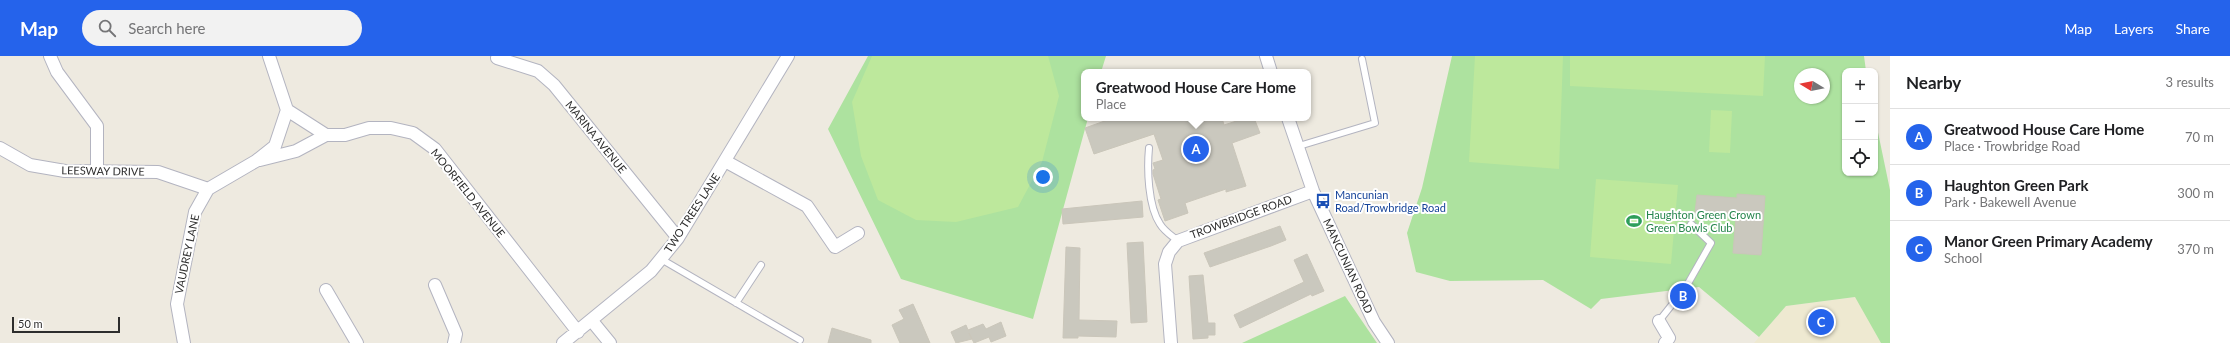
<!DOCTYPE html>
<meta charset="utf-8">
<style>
body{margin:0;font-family:Lato,sans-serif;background:#f2f2f2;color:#202124}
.controls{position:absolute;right:12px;top:12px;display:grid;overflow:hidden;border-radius:8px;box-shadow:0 1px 3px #0004}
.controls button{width:36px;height:36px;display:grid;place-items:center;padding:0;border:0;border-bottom:1px solid #e0e0e0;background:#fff;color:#202124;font:20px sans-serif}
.compass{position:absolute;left:1794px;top:12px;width:36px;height:36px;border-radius:50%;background:#fff;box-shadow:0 1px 3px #0004;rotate:280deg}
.scale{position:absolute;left:12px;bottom:10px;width:108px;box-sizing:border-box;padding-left:4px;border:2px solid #2d2d2d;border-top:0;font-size:11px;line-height:14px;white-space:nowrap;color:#2d2d2d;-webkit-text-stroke:3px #fff;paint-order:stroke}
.you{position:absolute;left:1043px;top:121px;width:14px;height:14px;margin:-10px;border:3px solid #fff;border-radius:50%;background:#1a73e8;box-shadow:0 0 0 6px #1a73e833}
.badge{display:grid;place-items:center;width:26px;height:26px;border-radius:50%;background:#2563eb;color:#fff;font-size:13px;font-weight:700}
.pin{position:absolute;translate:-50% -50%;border:2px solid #fff;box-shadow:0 1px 4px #0006}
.popup{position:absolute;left:1081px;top:13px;width:230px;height:52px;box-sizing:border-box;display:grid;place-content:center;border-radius:8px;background:#fff;filter:drop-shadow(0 1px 3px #0005);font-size:13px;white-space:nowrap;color:#757577}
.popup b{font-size:15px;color:#202124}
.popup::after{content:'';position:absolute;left:50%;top:100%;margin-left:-8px;border:8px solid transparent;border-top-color:#fff}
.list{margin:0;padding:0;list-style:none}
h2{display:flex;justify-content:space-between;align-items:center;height:52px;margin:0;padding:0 16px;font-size:17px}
h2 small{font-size:13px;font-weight:400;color:#757577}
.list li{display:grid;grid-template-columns:26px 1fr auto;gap:12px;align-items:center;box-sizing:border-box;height:56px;padding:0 16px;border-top:1px solid #e0e0e0}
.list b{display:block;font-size:15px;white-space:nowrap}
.list p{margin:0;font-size:13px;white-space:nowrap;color:#757577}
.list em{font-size:13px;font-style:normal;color:#757577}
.icon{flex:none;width:22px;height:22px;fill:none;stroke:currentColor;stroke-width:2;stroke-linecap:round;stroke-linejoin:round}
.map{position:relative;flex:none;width:1890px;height:287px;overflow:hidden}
header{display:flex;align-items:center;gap:24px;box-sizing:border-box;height:56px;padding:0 20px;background:#2563eb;color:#fff}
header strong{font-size:19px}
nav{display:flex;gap:22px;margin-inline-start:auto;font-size:14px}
.search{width:280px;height:36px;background:#f2f2f2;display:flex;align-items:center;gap:10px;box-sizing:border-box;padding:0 14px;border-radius:22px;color:#757577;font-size:15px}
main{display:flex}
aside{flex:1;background:#fff}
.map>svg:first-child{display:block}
.education{fill:#eee9d1}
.green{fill:#ade29f;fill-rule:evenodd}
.pitch{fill:#bde89c}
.building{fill:#cac8be;stroke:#cac6ba}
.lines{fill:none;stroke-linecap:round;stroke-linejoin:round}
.service-casing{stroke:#b3b4c0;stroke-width:8}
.minor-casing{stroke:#b3b4c0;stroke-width:14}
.service{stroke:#fff;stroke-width:6}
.minor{stroke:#fff;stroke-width:12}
.labels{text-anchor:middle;stroke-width:4;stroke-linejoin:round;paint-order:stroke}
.street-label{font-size:11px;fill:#2d2d2d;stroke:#fff}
.transit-label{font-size:11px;fill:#164399;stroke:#fff;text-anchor:start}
.leisure-label{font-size:11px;fill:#27864d;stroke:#fff;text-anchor:start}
</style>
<header>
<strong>Map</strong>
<div class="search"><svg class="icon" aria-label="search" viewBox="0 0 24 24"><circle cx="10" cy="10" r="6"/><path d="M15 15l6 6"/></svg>Search here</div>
<nav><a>Map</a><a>Layers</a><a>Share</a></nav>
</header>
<main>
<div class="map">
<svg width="1890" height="287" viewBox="0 0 1890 287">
<rect width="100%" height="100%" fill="#eeeae0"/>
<path class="education" d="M1856 241 1881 287H1754L1786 250Z"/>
<path class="green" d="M868 0H1106L1101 16H1084V62H1088L1033 263 901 223 828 73Z
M1452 0H1864L1866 15H1845V117H1875V62L1890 134V287H1881L1855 241 1786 250 1759 281 1699 231 1601 243 1591 253 1543 224 1450 225 1416 216 1407 177 1422 132ZM1800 18H1824V42H1800Z
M1345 240 1377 287H1242Z"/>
<path class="pitch" d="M872 0H1048L1059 40 1042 106 1018 151 956 166 916 164 878 144 861 100 852 46Z
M1475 0H1563L1559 113 1469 106Z
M1570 0H1765L1763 40 1570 30Z
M1711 54 1732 55 1730 97 1709 96Z
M1596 123 1678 129 1671 208 1590 201Z"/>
<path class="building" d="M1113 62H1222L1224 69 1246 62H1254L1260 77 1232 87 1246 130 1226 136V133L1185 147 1188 157 1165 165 1158 144 1161 143 1153 118V114L1155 113 1153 107 1163 104 1154 78 1094 98 1085 72Z
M1737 138 1765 140 1761 199 1733 197 1736 160 1695 157 1697 139 1737 142Z
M1142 145 1143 161 1063 168 1062 153Z
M1280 170 1286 184 1271 190 1210 211 1204 197Z
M1143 186 1147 266 1131 267 1127 187Z
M1066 191 1080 192 1079 264 1117 265 1116 281 1078 280V282H1063Z
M1307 198 1324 235 1312 240 1311 238 1240 272 1234 259 1304 226 1294 204Z
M1203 219 1208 267H1215V279H1208V282L1193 283 1189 220Z
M913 248 921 266 930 287H900L892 269 904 263 899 254Z
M1001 266 1006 280 991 286 989 281 974 287 969 277 972 283 956 287 951 276 966 269 968 274 983 268 986 273Z
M832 272 871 284V287H828Z"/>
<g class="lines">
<defs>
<path id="service" d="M1299 90 1375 67 1362 3
M1149 92C1147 113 1148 150 1160 168 1164 175 1172 180 1178 185
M661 203 800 284
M736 247 761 209
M1659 265 1686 231 1711 187 1691 168"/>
<path id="minor" d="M50 0 57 16 97 70V116
M269 0 287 54 326 79H345L369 72H391L413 77 435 93 578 276
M1266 0 1271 16
M497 2 538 15 554 29 678 182
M1288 62 1313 135 1374 266 1388 287
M0 92 30 109 65 115 158 116 208 133
M260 104 296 95 326 79
M725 105 807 150 835 191 858 177
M435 229 456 278 454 287
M326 234 357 287
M592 265 610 287
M1659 265 1669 282 1665 287
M184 287 177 248 195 156 208 133 256 105 275 90 287 54
M563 287 651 215 678 182 788 0
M1171 287 1165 208 1169 196 1178 185 1313 135"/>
</defs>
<use href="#service" class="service-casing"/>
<use href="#minor" class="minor-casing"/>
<use href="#service" class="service"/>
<use href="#minor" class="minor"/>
</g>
<defs>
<symbol id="bus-bare" viewBox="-9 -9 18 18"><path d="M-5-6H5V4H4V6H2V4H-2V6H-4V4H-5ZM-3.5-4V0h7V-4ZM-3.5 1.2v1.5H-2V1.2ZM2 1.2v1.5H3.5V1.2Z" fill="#1a4fb4" stroke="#fff" stroke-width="2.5" paint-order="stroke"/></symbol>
<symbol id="stadium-bare" viewBox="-9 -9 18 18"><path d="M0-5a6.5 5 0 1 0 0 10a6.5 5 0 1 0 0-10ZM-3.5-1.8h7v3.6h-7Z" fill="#2e9e5b" stroke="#fff" stroke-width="2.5" paint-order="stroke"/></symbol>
</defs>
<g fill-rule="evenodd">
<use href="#bus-bare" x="1312" y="134" width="22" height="22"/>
<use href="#stadium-bare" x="1623" y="154" width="22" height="22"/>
</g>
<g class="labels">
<g class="street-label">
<text transform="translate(596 81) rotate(51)" y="4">MARINA AVENUE</text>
<text transform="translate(103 115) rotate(1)" y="4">LEESWAY DRIVE</text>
<text transform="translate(468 137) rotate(51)" y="4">MOORFIELD AVENUE</text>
<text transform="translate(692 157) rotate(-57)" y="4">TWO TREES LANE</text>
<text transform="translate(1241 161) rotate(-20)" y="4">TROWBRIDGE ROAD</text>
<text transform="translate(187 198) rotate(-78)" y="4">VAUDREY LANE</text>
<text transform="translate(1348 210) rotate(65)" y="4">MANCUNIAN ROAD</text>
</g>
<g class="transit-label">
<text x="1335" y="143">Mancunian<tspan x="1335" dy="13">Road/Trowbridge Road</tspan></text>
</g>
<g class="leisure-label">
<text x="1646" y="163">Haughton Green Crown<tspan x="1646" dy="13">Green Bowls Club</tspan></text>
</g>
</g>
</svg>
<div class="controls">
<button>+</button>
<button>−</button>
<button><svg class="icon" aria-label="locate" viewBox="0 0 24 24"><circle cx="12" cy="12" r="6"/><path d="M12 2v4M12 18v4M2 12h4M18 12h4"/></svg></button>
</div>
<svg class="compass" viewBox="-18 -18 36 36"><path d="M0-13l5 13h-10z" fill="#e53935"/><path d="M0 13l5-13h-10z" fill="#757577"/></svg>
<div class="scale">50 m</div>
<div class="you"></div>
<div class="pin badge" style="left:1196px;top:93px">A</div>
<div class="popup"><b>Greatwood House Care Home</b>Place</div>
<div class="pin badge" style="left:1683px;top:240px">B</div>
<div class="pin badge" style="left:1821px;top:266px">C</div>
</div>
<aside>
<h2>Nearby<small>3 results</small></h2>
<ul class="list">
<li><span class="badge">A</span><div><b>Greatwood House Care Home</b><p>Place · Trowbridge Road</p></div><em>70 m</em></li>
<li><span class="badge">B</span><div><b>Haughton Green Park</b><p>Park · Bakewell Avenue</p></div><em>300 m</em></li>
<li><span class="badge">C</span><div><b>Manor Green Primary Academy</b><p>School</p></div><em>370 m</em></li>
</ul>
</aside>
</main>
